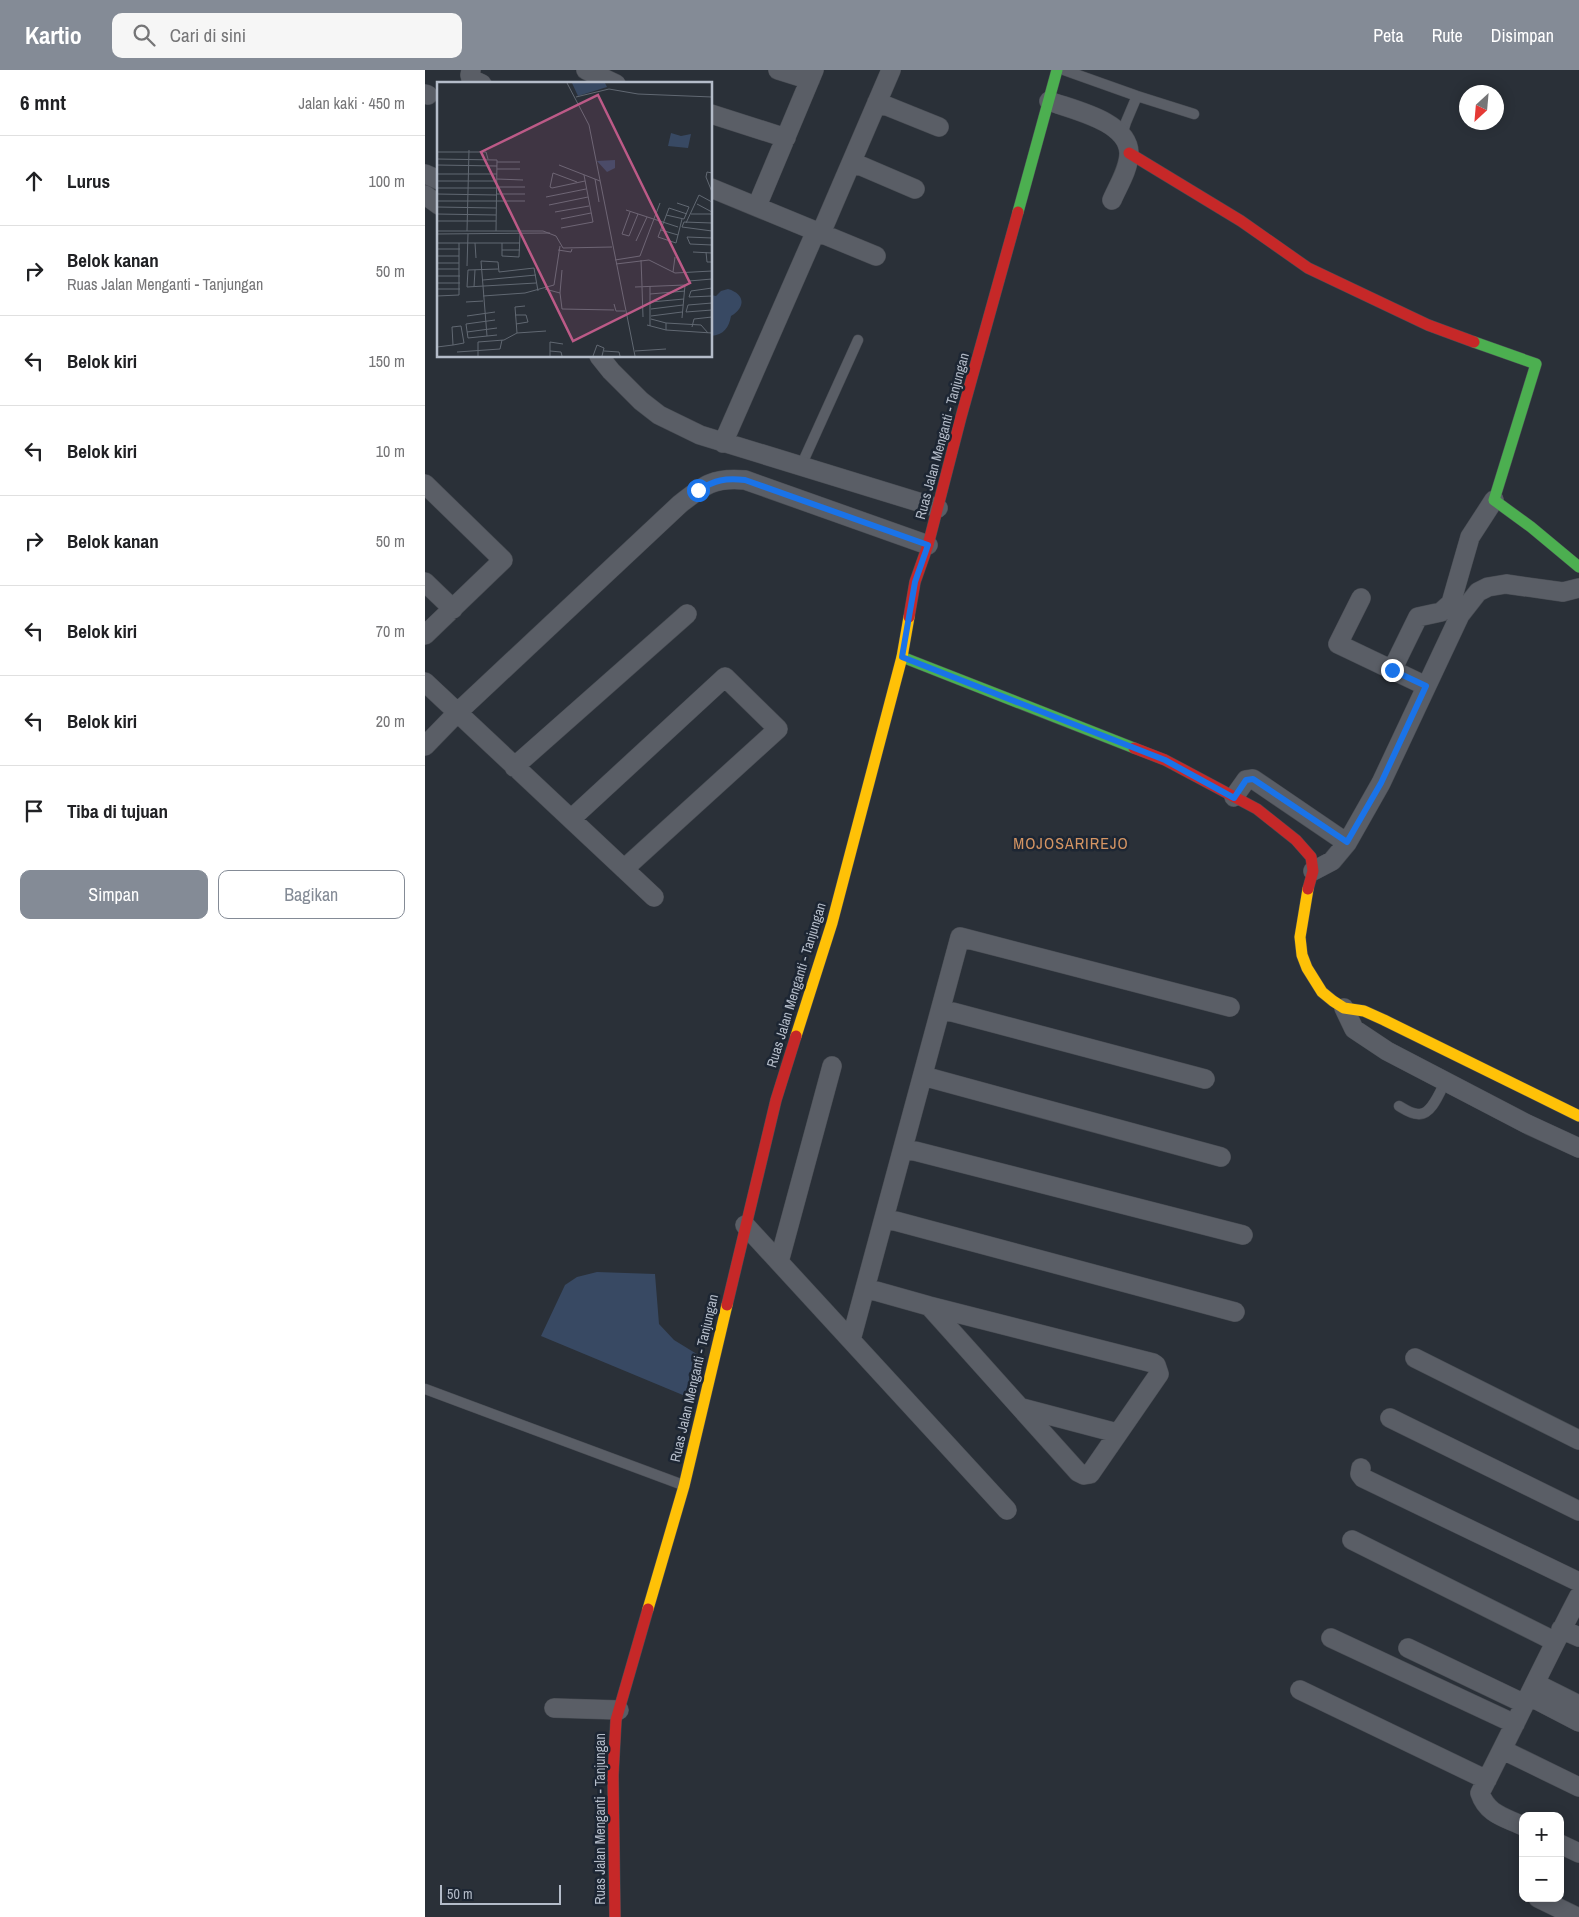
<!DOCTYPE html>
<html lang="id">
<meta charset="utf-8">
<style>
body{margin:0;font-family:"Archivo Narrow",sans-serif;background:#f6f6f6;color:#202124}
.controls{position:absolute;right:15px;bottom:15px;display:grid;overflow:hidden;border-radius:10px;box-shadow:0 2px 12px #0003}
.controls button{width:45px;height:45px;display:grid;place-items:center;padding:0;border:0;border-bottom:1px solid #e0e0e0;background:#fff;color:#202124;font:25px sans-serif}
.compass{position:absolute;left:1034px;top:15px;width:45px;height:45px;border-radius:50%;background:#fff;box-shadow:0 2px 12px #0003;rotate:206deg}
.scale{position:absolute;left:15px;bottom:12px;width:121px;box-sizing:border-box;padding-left:5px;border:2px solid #b4bcc9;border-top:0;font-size:14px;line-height:18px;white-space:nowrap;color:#b4bcc9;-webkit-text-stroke:4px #1d2633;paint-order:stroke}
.stop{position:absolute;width:15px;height:15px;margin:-11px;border:4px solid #1a73e8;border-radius:50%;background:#fff}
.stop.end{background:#1a73e8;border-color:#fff;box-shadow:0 1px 5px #0008}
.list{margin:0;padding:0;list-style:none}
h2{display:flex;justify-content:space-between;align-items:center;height:65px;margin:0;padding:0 20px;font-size:21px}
h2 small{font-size:16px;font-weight:400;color:#757577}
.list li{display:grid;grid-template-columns:32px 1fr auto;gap:15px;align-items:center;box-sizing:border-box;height:90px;padding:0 20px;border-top:1px solid #e0e0e0}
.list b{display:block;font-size:19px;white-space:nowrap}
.list p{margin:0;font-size:16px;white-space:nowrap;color:#757577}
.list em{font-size:16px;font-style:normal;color:#757577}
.actions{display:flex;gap:10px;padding:15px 20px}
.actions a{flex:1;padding:11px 0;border:1px solid #848b96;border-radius:10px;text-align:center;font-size:18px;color:#848b96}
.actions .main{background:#848b96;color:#fff}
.icon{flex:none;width:28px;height:28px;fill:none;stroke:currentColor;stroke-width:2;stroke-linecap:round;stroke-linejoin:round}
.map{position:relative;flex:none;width:1154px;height:1847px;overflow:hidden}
header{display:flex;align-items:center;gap:30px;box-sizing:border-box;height:70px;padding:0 25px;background:#848b96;color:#fff}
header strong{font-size:24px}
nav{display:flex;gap:28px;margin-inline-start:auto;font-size:18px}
.search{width:350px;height:45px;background:#f6f6f6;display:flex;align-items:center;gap:12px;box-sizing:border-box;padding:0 18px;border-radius:10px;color:#757577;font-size:19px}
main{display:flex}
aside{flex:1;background:#fff}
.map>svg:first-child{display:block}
.water{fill:#384963}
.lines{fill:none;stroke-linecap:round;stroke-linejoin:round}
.lane-casing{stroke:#484c53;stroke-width:11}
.street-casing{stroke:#484c53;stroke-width:20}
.fast-casing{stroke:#484c53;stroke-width:12}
.slow-casing{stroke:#484c53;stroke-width:12}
.jam-casing{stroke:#484c53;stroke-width:12}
.lane{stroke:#5a5e66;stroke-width:10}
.street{stroke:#5a5e66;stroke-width:19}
.fast{stroke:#4caf50;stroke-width:11}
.slow{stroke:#ffc107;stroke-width:11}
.jam{stroke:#c62828;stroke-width:11}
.route{stroke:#1a73e8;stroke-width:6}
.labels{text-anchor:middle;stroke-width:5;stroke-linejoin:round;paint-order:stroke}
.street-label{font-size:14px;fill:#b4bcc9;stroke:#1d2633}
.quarter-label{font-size:16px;letter-spacing:1px;fill:#d59563;stroke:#1d2633}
.inset-road{fill:none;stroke:#616872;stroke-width:1}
.view{fill:#bc5a87;fill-opacity:0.15;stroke:#bc5a87;stroke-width:2.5}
.inset-edge{fill:none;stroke:#b4bcc9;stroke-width:2.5}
</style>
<header>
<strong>Kartio</strong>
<div class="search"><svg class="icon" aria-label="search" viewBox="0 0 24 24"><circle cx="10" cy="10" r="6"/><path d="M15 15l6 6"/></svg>Cari di sini</div>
<nav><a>Peta</a><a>Rute</a><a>Disimpan</a></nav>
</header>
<main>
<aside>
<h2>6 mnt<small>Jalan kaki · 450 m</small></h2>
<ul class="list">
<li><svg class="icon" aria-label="ahead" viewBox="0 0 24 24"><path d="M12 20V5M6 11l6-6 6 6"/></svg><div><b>Lurus</b></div><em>100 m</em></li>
<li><svg class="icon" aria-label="right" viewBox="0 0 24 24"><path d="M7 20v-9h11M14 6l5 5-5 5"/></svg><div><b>Belok kanan</b><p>Ruas Jalan Menganti - Tanjungan</p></div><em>50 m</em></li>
<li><svg class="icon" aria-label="left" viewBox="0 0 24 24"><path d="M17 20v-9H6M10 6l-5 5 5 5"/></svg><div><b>Belok kiri</b></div><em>150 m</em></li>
<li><svg class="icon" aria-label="left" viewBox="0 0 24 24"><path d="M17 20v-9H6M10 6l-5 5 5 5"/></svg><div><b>Belok kiri</b></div><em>10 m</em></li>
<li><svg class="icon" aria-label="right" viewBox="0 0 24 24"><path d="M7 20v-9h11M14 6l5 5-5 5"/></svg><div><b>Belok kanan</b></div><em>50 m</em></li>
<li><svg class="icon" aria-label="left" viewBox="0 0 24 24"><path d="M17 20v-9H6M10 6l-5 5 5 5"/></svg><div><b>Belok kiri</b></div><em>70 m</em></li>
<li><svg class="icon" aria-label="left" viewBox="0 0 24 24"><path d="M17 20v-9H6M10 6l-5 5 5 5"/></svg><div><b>Belok kiri</b></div><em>20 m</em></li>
<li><svg class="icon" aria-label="arrive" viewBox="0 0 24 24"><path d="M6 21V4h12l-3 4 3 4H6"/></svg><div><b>Tiba di tujuan</b></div></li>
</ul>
<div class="actions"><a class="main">Simpan</a><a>Bagikan</a></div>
</aside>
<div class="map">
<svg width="1154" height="1847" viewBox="0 0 1154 1847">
<rect width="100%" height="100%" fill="#2a3038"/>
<path class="water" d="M303 219C320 224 321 237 306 246 304 257 299 265 286 266V225L291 226 296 221Z
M172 1202 230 1204 234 1254 249 1270 275 1286 265 1328 116 1266 140 1215 152 1207Z"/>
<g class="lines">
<defs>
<path id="lane" d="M639 0 712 26 769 44
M697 65 701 52 712 26
M376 396 433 270
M974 1036C979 1039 986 1044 993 1044 1006 1046 1015 1022 1020 1012
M0 1319 258 1415"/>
<path id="street" d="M46 0 45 5 46 9 57 14
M161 0 191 14
M353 0 385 10
M0 24 3 25
M624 31C648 40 703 51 704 83 704 99 693 116 687 130
M452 32 514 57
M286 44 361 68
M427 92 490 119
M0 104 14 110
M286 118 451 186
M0 125 14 135
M332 136 389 0
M396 163 466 0
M174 286 186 301 216 331 234 345 275 365 513 438
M298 373 391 161
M0 414 78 490 0 565
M0 512 28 539
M936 528 913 574 1001 616
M967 600 993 547 1016 542 1026 533 1045 467 1069 430
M0 612 229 827
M0 676 32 643 255 434C279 415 289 407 320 410L503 475
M89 697 262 544
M809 727 821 710 828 709 922 773
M146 749 300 607 353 659 199 799
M888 801 907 791 922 773 956 713 1035 545 1053 522 1063 517 1081 514 1138 522 1154 518
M919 938 929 959 962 981 1102 1054 1154 1078
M516 939 780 1009
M498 1006 796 1087
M478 1078 818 1165
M459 1148 810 1242
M320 1155 582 1440
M354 1192 407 996
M440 1218 504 1236 728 1293 731 1295 734 1304 665 1404 659 1405 653 1402 504 1236
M426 1270 535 867 805 937
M990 1288 1154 1370
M597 1338 692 1363
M965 1348 1154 1441
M936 1398 935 1404 938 1408 1154 1512
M927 1470 1129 1571
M1136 1559 1154 1567
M906 1568 1090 1654
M983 1578 1100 1634
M1110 1613 1154 1635
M875 1620 1062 1710
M1104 1626 1154 1652
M129 1638 194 1640
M1078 1680 1154 1717
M1098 1756C1079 1747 1062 1744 1055 1723 1089 1657 1120 1591 1154 1526
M1135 1774 1154 1783
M1113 1828 1152 1847"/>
<path id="fast" d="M593 142 632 0
M1049 272 1111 294 1069 430 1106 457 1154 497
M477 587 709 678"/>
<path id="slow" d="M883 819 875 867 877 885 882 898 897 922 908 931 919 938 939 941 959 950 1154 1046
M371 966 407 853 477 587 484 547
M223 1539 259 1416 302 1235"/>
<path id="jam" d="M704 83 816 151 883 198 1003 255 1049 272
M484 547 490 512 503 475 536 347 593 142
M709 678 740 690 832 739 871 770 886 787 888 801 883 819
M302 1235 351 1030 371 966
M190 1847 188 1705 191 1650 223 1539"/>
</defs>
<use href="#lane" class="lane-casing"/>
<use href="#street" class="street-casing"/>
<use href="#fast" class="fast-casing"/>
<use href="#slow" class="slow-casing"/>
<use href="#jam" class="jam-casing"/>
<use href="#lane" class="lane"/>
<use href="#street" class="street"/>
<use href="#fast" class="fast"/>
<use href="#slow" class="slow"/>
<use href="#jam" class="jam"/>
</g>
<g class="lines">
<path class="route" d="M273 420C291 410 299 408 320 410L503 475 490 512 477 587 740 690 809 728 821 710 828 709 922 772 956 713 1001 616 967 600"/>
</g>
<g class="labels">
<g class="street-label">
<text transform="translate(517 366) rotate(-75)" y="5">Ruas Jalan Menganti - Tanjungan</text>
<text transform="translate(371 915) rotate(-73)" y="5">Ruas Jalan Menganti - Tanjungan</text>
<text transform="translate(269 1308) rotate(-77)" y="5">Ruas Jalan Menganti - Tanjungan</text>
<text transform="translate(175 1749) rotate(-90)" y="5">Ruas Jalan Menganti - Tanjungan</text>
</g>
<g class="quarter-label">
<text x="646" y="779">MOJOSARIREJO</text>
</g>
</g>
<g transform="translate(12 12)">
<rect width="275" height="275" fill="#2a3038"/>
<path d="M135 1H168L170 5 141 14ZM234 51 244 54 254 52 251 66 231 64ZM178 78V86L170 90 160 79Z" fill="#384963"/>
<path class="inset-road" d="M130 1 152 43 198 274M139 15 172 7 201 12 275 15M0 70H49L51 77M0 77 60 78 59 149M60 80H83M0 83 60 84M122 83 163 99M60 87H83M275 91 270 90 269 95 275 110M0 92H60M60 97 86 98M158 97 162 120M0 99H60M140 100 116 91 113 105 115 106 148 99M60 105H88M0 106H59M0 112 59 113M59 112H88M109 115 149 107M0 119H88M260 122 275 130M112 123 151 115M0 125 59 126M189 128 241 145M118 130 152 124M193 130 185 152 192 154 201 132M0 132 59 133M254 132H275M229 133 247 137 252 125 240 121M124 137 154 131M245 137 239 161 221 155 232 126 250 132M0 139H59M249 141 262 113 275 120M275 141 247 140 245 145 275 149M124 146 156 140 147 93M224 148 241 153M0 149H106L119 154 126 166 175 165M30 149 32 68M0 152 113 151M275 156 250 155 253 162 275 163M199 159 210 135M0 161H83M38 161 39 176M65 161V174L82 175 83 152M0 167H23M65 168H83M121 168 134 170 135 167M256 170 275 171M269 170 270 180H275M0 174H22M178 178 203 174 223 121M204 178 205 204M0 181H22M179 182 212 178 238 191 275 189M30 184 31 152M0 187H22M61 187 31 188 30 205 99 201M236 190 238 175M0 194H23M46 198 99 193M252 199 275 197M0 201H23M213 204V244M37 205 38 188M198 205 248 203 245 236M205 205 206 235M275 206 254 209 252 215 275 214M0 207H23M108 207 123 211 125 227 177 228M123 211 125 188M213 212 248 209M0 214 22 213V161M46 214 88 211 117 203 123 164M29 220 46 219M214 220 247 217M275 221 251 223 249 230 275 228M177 222 179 229H188M214 227 246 223M78 233H89L91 240 79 242M30 234 58 230M214 234 245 230M214 237 229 241M58 238 29 242 31 256 60 253M210 243 229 248M255 245 257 237 275 235M30 250 60 246M80 251 78 225 88 224M271 251 264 243 229 241V248L275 251M50 254 44 179 61 180 62 190 97 186 101 209M0 265 16 263 27 261 24 244 15 245 16 263M113 269 124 270 125 274M167 269 182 270 183 274M198 269 229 267M20 270 63 267 65 258M41 274V260L67 258 80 251 109 249M113 274V260L126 262M156 274 160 263 167 266 165 274"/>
<path class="view" d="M161 13 253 201 136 259 44 70Z"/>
<rect width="275" height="275" class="inset-edge"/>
</g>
</svg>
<div class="controls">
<button>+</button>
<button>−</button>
</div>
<svg class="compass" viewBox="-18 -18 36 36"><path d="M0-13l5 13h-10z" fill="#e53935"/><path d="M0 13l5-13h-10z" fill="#757577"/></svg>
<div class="scale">50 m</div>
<div class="stop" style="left:273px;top:420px"></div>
<div class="stop end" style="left:967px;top:600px"></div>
</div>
</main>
